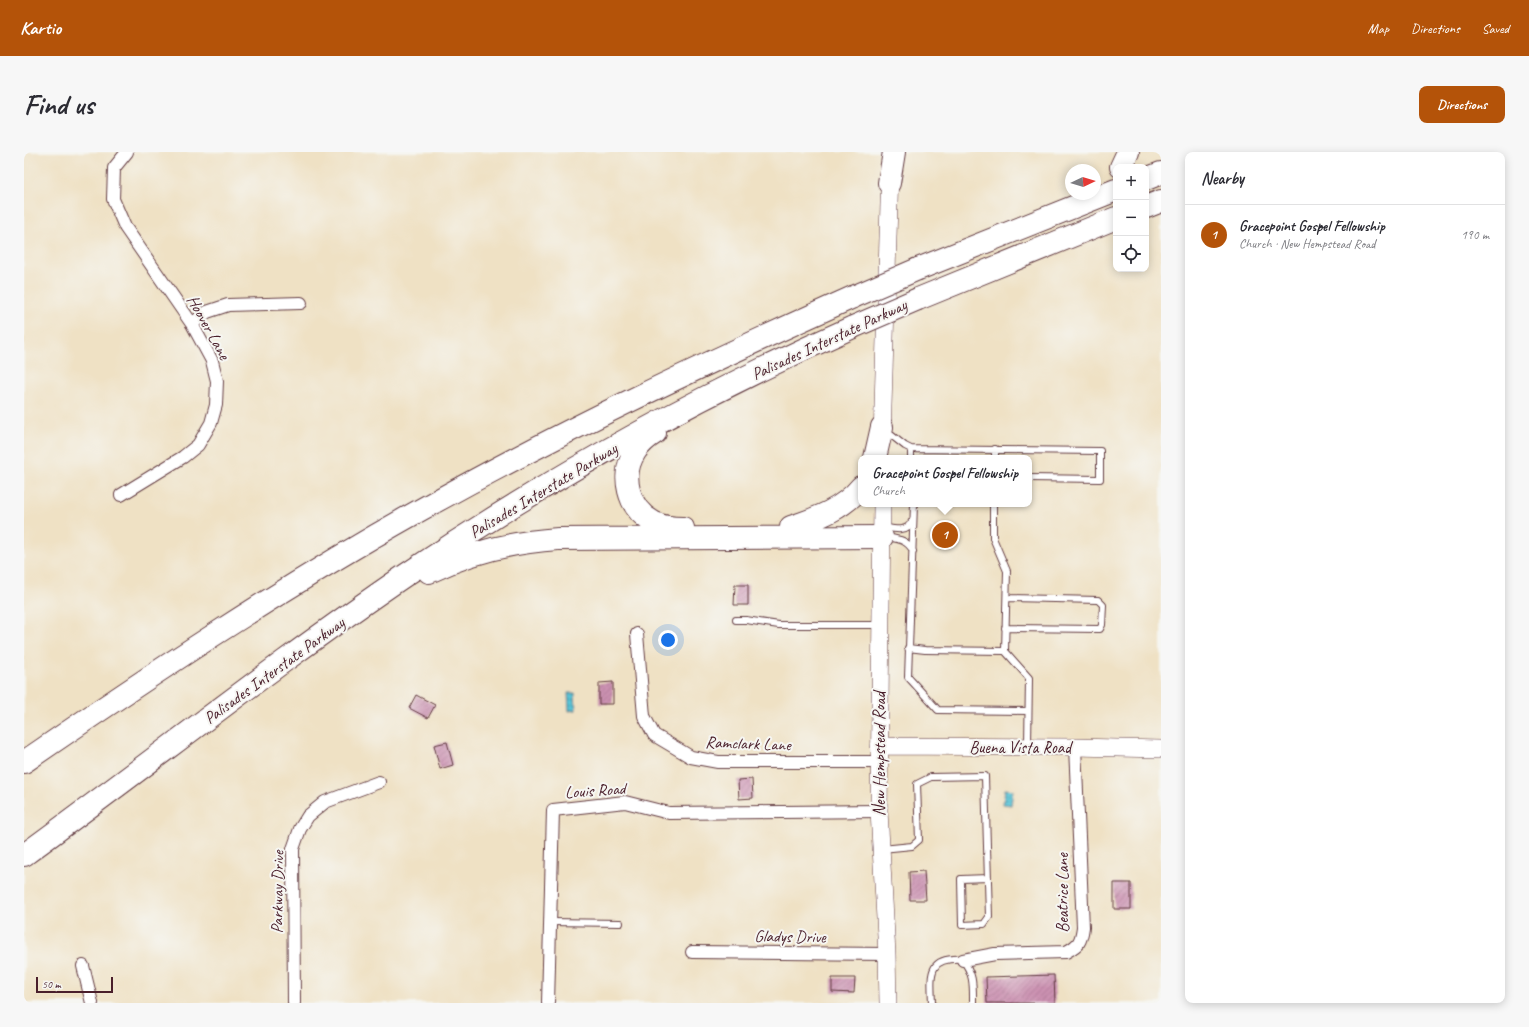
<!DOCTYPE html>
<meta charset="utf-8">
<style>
body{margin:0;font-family:Caveat,sans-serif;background:#f7f7f7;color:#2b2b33}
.controls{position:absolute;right:12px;top:12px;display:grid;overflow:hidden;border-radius:8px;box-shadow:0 2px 10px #0003}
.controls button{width:36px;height:36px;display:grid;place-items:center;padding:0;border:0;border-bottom:1px solid #e1e1e2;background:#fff;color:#2b2b33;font:20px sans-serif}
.compass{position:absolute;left:1041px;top:12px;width:36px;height:36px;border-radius:50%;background:#fff;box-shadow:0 2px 10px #0003;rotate:86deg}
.scale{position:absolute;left:12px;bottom:10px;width:77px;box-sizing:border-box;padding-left:4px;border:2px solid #4a1f2b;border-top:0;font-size:11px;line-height:14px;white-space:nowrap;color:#4a1f2b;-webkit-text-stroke:3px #f6f6f2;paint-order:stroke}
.you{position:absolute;left:644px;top:488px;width:14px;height:14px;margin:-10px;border:3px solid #fff;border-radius:50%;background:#1a73e8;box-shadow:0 0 0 6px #1a73e833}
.badge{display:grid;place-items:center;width:26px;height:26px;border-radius:50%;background:#b45309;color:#fff;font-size:13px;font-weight:700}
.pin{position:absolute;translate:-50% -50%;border:2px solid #fff;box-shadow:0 1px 4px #0006}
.popup{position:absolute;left:834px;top:303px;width:174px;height:52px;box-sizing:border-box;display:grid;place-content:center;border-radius:8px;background:#fff;filter:drop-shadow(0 1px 3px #0005);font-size:13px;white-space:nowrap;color:#7c7c81}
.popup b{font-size:15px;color:#2b2b33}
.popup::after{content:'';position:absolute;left:50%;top:100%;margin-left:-8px;border:8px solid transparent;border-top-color:#fff}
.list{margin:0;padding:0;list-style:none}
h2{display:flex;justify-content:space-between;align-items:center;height:52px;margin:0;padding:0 16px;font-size:17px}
h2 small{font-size:13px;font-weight:400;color:#7c7c81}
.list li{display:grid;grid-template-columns:26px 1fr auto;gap:12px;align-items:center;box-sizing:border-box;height:60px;padding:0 16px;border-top:1px solid #e1e1e2}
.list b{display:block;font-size:15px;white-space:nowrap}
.list p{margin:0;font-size:13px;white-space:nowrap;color:#7c7c81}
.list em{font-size:13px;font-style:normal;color:#7c7c81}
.icon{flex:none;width:22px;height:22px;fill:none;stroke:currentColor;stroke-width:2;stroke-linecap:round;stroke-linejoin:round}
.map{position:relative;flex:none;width:1137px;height:851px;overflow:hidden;border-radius:8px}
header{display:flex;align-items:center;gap:24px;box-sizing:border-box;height:56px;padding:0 20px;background:#b45309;color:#fff}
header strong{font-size:19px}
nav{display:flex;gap:22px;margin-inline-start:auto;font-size:14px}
.intro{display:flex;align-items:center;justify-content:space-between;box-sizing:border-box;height:96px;padding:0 24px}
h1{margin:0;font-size:28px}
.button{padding:10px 18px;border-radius:8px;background:#b45309;color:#fff;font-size:14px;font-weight:700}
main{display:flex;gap:24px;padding:0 24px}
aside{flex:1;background:#fff;border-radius:8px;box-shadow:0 2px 10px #0003}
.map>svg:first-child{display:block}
.water{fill:url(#water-rules);stroke:#527180}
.building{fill:url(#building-hatch)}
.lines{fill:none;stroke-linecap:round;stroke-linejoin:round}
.lane-casing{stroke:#633c42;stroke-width:8}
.street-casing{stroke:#633c42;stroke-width:14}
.secondary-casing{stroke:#633c42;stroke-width:18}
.highway-casing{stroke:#633c42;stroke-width:24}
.lane{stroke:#fff;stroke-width:6}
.street{stroke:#fff;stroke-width:12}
.secondary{stroke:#fff;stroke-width:17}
.highway{stroke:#fff;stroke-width:22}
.highway-bridge-casing{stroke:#633c42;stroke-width:24;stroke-linecap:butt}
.highway-bridge{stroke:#fff;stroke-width:22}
.labels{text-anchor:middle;stroke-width:4;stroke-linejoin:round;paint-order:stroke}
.street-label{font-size:17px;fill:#4a1f2b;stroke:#f6f6f2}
</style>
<header>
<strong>Kartio</strong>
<nav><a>Map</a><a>Directions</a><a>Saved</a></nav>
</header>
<div class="intro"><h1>Find us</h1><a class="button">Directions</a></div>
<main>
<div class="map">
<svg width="1137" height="851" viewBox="0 0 1137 851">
<defs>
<pattern id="water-rules" width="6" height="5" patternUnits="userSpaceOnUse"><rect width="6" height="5" fill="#5ac3d6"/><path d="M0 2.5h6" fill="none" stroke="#50a7b8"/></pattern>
<pattern id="building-hatch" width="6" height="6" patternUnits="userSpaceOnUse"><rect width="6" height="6" fill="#cb91b1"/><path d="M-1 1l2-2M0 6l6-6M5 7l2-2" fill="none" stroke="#a77690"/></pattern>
</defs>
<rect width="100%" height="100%" fill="#f6f6f2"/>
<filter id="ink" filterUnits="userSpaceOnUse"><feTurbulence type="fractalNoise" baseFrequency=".025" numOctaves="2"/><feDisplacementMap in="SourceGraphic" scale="8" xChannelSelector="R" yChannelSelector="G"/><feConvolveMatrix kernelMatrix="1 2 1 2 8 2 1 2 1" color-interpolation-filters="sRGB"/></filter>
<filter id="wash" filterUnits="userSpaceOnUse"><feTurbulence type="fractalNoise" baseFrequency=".012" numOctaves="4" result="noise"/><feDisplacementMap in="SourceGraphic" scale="16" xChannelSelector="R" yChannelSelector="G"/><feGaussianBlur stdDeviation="0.9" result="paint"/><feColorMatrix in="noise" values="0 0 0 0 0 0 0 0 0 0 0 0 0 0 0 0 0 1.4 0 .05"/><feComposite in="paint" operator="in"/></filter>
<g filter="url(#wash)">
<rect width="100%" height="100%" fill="#efe1c4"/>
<path class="water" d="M544 541H551L552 558 545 559Z
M981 637 989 638 987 653 979 652Z"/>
<g id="blocks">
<path class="building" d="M711 433H724V453H710Z
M589 530V552H575V531Z
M392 543 411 553 404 566 385 556Z
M423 590 429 613 416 617 410 593Z
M728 627 729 646 715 647 714 628Z
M900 719 902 748H886L885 720Z
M1090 731H1107V757H1090Z
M1030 823 1031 851H963L962 825Z
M808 826H831L830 841 808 840Z"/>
</g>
</g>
<g filter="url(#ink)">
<use href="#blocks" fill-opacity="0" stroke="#633c42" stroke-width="1"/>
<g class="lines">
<defs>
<path id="lane" d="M862 279 881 294 887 297 1076 299V327L1005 326
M887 297V306
M971 306V297
M890 352 884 525 914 558 1004 559
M969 352V386L983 419 981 499 1005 526 1004 593
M859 375C870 377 883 381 888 369
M861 385C873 387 883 387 889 399
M712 468H722L755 473H856
M981 476 1076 477 1078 473 1079 453 1074 448 983 446
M884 496 901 498 981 499
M858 697 888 694 895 688 893 632 907 625 961 624 965 765 960 772 938 773 937 727 964 726
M526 770 596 771
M908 851C907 823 903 805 938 807 950 822 949 833 949 851"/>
<path id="street" d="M168 172 183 160 204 153 277 151
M97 343 159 305 174 293 187 271 192 253 193 229 188 209 168 172 101 75 89 47 90 16 103 0
M613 482 620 564 630 583 667 605 694 610H855
M668 800 863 802
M939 808 971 802 1042 800C1055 793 1057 790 1059 775L1051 595
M59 814 68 851
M270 851 269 697 276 677 284 664 301 650 355 630
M524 851 529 658 601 650 645 661 855 659"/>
<path id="secondary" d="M858 288 866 18
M858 352 855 659 863 802 864 851
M855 594 1051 595 1137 597"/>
<path id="highway" d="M1097 15 1104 0
M1122 27 1137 21
M865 31 870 0
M1122 55 1137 49
M894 117 1092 38
M894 147 1092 66
M631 281C623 286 616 292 611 300 596 323 604 357 629 370 638 375 648 376 659 376
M851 306 858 275
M767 375C794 366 819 357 837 335
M405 420C446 400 489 390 534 387L858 385
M0 610C128 522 256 437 391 361 533 281 680 212 829 145
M0 703C128 610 252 511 383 422 524 327 673 244 829 175"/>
</defs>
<use href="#lane" class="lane-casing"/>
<use href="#street" class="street-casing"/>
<use href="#secondary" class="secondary-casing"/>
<use href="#highway" class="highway-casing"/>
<use href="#lane" class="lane"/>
<use href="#street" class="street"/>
<use href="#secondary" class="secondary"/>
<use href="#highway" class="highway"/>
<defs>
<path id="highway-bridge" d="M829 145 894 117
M829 175 894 147"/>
</defs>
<use href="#highway-bridge" class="highway-bridge-casing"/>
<use href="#highway-bridge" class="highway-bridge"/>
</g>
</g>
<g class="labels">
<g class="street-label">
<text transform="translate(185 175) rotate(61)" y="6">Hoover Lane</text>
<text transform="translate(805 187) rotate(-25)" y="6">Palisades Interstate Parkway</text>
<text transform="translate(519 338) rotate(-31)" y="6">Palisades Interstate Parkway</text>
<text transform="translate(250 518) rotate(-36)" y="6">Palisades Interstate Parkway</text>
<text transform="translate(724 591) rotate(2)" y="6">Ramclark Lane</text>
<text x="996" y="601">Buena Vista Road</text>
<text transform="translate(855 602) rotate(-90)" y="6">New Hempstead Road</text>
<text transform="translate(571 638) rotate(-4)" y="6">Louis Road</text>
<text transform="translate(253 740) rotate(-89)" y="6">Parkway Drive</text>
<text transform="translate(1038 741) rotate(-90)" y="6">Beatrice Lane</text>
<text transform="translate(766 784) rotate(1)" y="6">Gladys Drive</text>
</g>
</g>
</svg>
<div class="controls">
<button>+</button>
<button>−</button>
<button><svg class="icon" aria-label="locate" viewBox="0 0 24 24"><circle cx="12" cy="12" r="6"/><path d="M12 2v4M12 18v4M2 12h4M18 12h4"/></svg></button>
</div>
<svg class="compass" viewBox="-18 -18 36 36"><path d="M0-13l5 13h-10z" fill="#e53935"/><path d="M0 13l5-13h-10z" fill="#7c7c81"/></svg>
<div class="scale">50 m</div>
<div class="you"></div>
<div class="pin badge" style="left:921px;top:383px">1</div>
<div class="popup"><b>Gracepoint Gospel Fellowship</b>Church</div>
</div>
<aside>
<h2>Nearby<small></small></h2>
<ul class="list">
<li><span class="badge">1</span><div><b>Gracepoint Gospel Fellowship</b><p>Church · New Hempstead Road</p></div><em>190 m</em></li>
</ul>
</aside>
</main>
